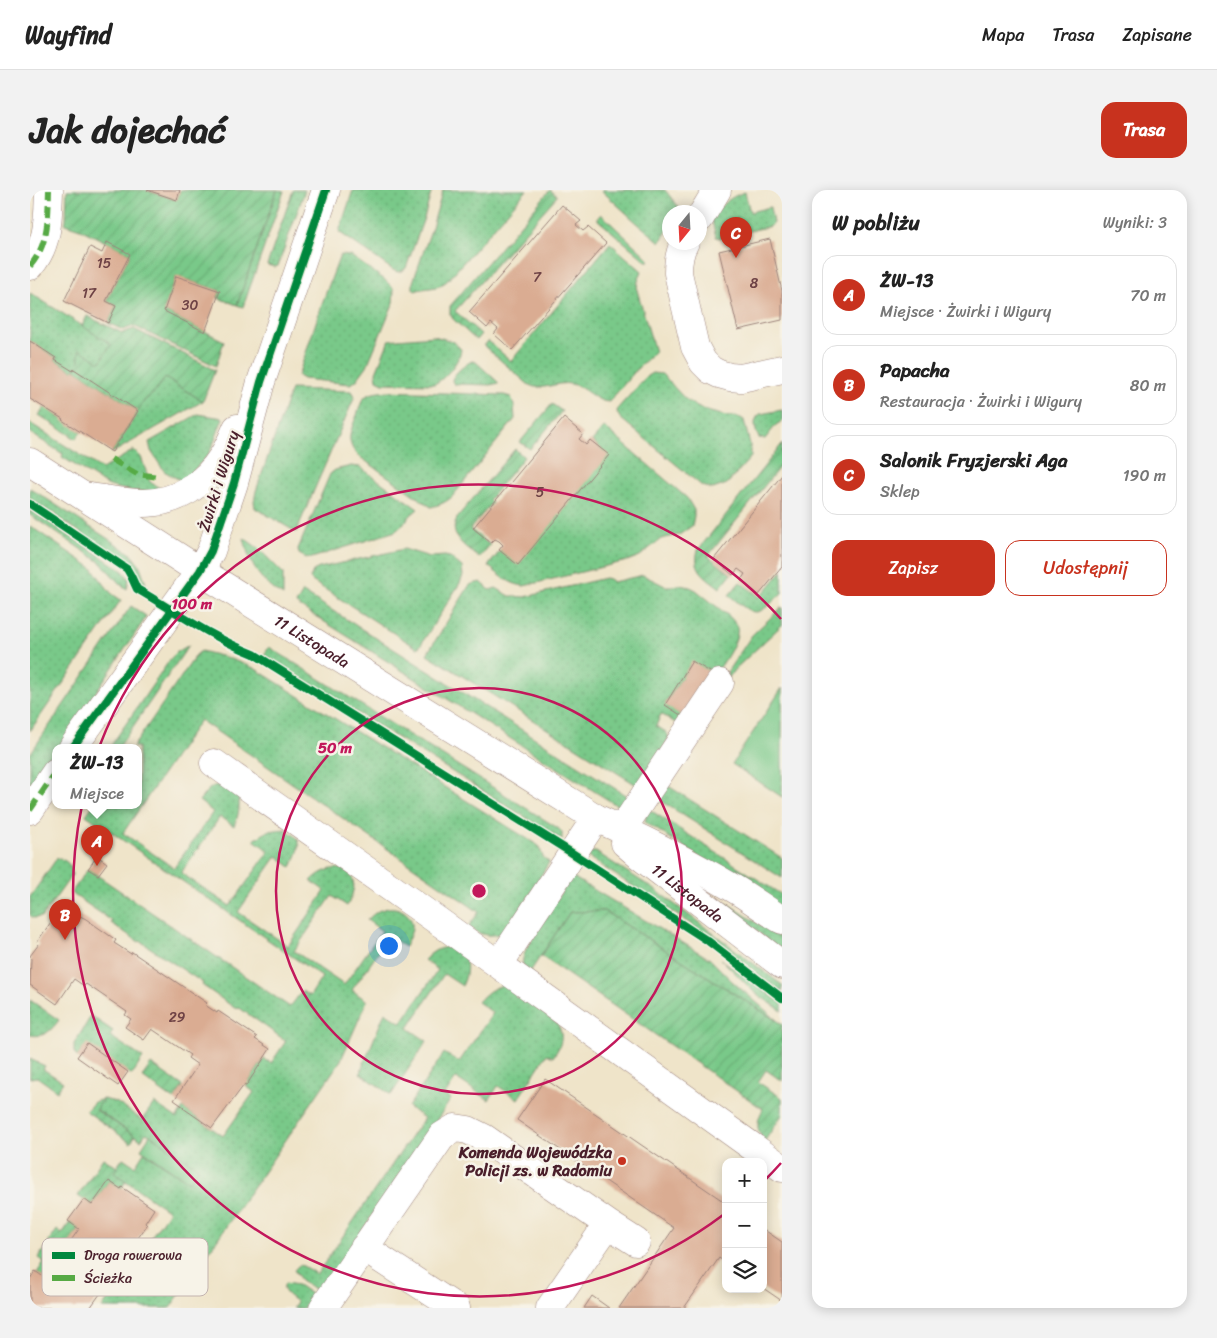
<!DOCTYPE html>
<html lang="pl">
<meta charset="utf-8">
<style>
body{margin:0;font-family:Sriracha,sans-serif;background:#f2f2f2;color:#222}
.controls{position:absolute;right:15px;bottom:15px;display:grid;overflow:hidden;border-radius:10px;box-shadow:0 2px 12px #0003}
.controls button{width:45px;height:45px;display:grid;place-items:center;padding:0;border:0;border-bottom:1px solid #e0e0e0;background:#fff;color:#222;font:25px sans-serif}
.compass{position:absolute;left:632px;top:15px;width:45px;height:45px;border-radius:50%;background:#fff;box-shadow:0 2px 12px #0003;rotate:198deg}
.you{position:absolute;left:358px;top:755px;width:18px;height:18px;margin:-12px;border:4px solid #fff;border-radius:50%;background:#1a73e8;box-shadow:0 0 0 8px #1a73e833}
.badge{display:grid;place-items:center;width:32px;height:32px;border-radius:50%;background:#c8321e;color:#fff;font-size:16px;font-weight:700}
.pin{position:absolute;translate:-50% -41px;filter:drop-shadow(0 1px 2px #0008)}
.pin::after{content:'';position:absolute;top:26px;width:18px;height:15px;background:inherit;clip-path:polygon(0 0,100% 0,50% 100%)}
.popup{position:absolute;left:22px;top:554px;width:90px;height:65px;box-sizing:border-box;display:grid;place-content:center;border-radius:10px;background:#fff;filter:drop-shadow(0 1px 4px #0005);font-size:16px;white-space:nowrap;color:#767676}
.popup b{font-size:19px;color:#222}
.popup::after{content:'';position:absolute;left:50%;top:100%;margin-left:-10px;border:10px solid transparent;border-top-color:#fff}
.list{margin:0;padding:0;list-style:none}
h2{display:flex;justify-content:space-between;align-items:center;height:65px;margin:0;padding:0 20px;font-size:21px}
h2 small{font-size:16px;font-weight:400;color:#767676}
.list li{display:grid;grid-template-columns:32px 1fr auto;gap:15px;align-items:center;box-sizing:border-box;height:80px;margin:0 10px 10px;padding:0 10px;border:1px solid #e0e0e0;border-radius:15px}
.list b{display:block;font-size:19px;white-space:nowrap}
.list p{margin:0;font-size:16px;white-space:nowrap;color:#767676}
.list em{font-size:16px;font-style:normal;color:#767676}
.actions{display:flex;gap:10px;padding:15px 20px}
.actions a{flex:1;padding:11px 0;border:1px solid #c8321e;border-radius:15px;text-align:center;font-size:18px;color:#c8321e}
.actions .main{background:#c8321e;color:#fff}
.icon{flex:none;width:28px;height:28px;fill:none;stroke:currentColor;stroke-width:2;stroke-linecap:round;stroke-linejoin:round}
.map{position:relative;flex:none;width:752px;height:1118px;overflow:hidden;border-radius:15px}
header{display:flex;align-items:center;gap:30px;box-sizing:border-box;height:70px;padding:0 25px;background:#fff;border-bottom:1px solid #e0e0e0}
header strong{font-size:24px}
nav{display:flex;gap:28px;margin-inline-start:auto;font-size:18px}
.intro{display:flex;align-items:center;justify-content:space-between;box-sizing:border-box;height:120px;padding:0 30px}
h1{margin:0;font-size:35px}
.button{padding:12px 22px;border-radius:15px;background:#c8321e;color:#fff;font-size:18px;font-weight:700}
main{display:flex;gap:30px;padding:0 30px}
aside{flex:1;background:#fff;border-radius:15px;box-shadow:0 2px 12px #0003}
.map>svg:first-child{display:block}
.grass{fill:url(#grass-dots);stroke:#62745a}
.park{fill:#79c989;stroke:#62745a}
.garden{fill:url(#garden-furrows);stroke:#62745a}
.building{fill:#daac92}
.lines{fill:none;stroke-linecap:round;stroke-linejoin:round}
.minor-casing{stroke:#9c827a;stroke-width:29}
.major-casing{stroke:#9c827a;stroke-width:29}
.minor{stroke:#fff;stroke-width:28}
.major{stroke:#fff;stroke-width:28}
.quiet{stroke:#57aa44;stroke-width:6;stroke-dasharray:12 6;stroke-linecap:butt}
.cycleway-casing{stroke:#f7f3e8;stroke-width:11}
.cycleway{stroke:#00873e;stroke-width:8}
.ring{fill:none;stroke:#c2185b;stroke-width:2.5}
.poi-dot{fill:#c8321e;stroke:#f7f3e8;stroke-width:2}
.labels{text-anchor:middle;stroke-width:5;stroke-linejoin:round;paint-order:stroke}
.number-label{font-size:14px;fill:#6e4245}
.street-label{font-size:16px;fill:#4a1f2b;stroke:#f7f3e8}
.poi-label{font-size:16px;font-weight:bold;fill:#4a1f2b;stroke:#f7f3e8;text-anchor:end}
.key{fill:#f7f3e8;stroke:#c3b3af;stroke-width:1}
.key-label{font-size:14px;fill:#4a1f2b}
.centre{fill:#c2185b;stroke:#f7f3e8;stroke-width:2.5}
.ring-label{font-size:15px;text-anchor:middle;font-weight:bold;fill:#c2185b;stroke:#f7f3e8;stroke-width:5;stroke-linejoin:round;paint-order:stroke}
</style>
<header>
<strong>Wayfind</strong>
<nav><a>Mapa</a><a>Trasa</a><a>Zapisane</a></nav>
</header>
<div class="intro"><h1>Jak dojechać</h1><a class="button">Trasa</a></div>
<main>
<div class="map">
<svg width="752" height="1118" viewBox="0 0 752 1118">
<defs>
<pattern id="grass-dots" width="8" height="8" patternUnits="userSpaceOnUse" patternTransform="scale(1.25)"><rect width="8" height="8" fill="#79c989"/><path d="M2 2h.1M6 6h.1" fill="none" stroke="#6aac76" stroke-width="1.8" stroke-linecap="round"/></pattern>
<pattern id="garden-furrows" width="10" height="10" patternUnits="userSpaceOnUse" patternTransform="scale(1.25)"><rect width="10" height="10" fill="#79c989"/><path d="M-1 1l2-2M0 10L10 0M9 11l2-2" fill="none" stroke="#6aac76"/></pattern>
</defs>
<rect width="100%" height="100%" fill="#f7f3e8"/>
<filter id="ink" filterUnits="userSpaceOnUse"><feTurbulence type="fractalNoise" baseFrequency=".02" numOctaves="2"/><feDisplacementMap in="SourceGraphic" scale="10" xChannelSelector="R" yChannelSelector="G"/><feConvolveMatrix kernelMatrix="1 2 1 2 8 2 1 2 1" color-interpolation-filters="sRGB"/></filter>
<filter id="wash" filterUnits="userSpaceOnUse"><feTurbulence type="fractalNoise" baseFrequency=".0096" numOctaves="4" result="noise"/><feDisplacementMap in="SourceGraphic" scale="20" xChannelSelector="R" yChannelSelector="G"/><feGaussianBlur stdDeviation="1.12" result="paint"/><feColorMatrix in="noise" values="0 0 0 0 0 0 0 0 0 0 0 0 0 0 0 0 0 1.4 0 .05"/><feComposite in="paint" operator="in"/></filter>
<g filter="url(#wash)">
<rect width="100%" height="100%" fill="#efe4c9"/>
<path class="grass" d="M247 0 254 1 213 117 207 115Z
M263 0H275L248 76 245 77 237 75Z
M323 0H402L394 28 376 78 372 81 368 82 363 80 309 42Z
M413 0H497L417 91C404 101 399 96 385 101L383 99V92L402 37Z
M571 0H635L648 16 649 22H640L639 38 630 52 607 33Z
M715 2 720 22 740 17 743 33 741 36 689 48 686 47 681 27C693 14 699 7 715 2Z
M571 24 619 69V71H616L568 30V27Z
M580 53 612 81 608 91 607 100 625 162 608 178 579 212C565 212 556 197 541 194 527 191 512 202 499 195L454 156 458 151 481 171Z
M311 65 321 66 355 90 364 99 363 114 337 176 326 191 320 194 273 189 268 186 294 108 309 68Z
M0 103 173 211 82 263V262L108 221 45 180 43 181 25 170 26 168 0 151Z
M404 146 422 151 431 159C430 171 415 189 404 194L353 193 347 190 346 182 359 150 367 149Z
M442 171 446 172 469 193 461 195 424 194C423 193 422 191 422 190 423 184 437 173 442 171Z
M622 183 632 184C645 196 651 209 669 218 676 221 684 223 692 225 699 227 708 225 714 230L721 259V267L697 294 683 299 672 296 590 228 587 222 588 218 617 186Z
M261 199 322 201 325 206 266 342 225 318 224 311 226 301Z
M358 201 474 205 481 207 484 214 485 229 422 307C415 313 409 315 401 317L330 267C314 253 320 242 327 225 329 219 331 211 335 207 341 202 350 202 358 201Z
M15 217 51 242 46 249 9 225Z
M752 220V231L746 235 735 249 729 248C725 241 722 230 730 224Z
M168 224 193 228 183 255 178 265 153 292 134 281 121 261 119 252Z
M0 233 72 279 104 260 111 267 120 292 134 301C120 303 88 301 75 294L32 267 33 264 0 243Z
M574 237 657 308 664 320V326L662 336 649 345 631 349 610 366 597 371 494 396C478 394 470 385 458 376L470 361 578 265 562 251Z
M321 276 330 277 388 319C379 325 375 334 366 341L282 368H276L269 364 268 359 300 284 305 280Z
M0 298 100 363 110 376 116 394 113 395C108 392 108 386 104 381 102 378 99 376 95 373L26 326 27 324 23 321 21 323 0 309Z
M0 320 93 381 99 389 97 399 90 394 70 372 0 325Z
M0 336 62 378 81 403 91 410 0 541Z
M214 348 228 358 253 383V406C230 391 219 375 214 348Z
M374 359 400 367 415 366 420 367 432 377 433 386 430 393 390 456 387 458 282 391 280 388 283 381 289 378Z
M752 381V403C726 427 727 429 699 405L710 392 730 407Z
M613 385 635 396H641L650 395 660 397 666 400 700 427C703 430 705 433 707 437 710 451 692 474 685 485L662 472 635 514 657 529 652 537 631 524 626 536 636 542 639 547 613 599 397 464 439 396 442 394 451 392 460 400 466 398 480 406 495 407 575 388 579 389 583 392Z
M273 402 605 611 591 618 266 414Z
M101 416 116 426 113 432 29 557H26V562L0 601V564Z
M752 417V435L704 480 696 492 697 482 722 445Z
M159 455 89 557H80L141 468 147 462Z
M239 457 523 635 529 639 532 643V650L234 465Z
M171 461 195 467 224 478 509 656 513 667 519 672C510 687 484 736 471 743 460 748 447 744 438 737L449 722 170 530 93 643 144 678 183 622 169 611C183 593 186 591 207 602 211 614 209 625 204 636L190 627 151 683 200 716 239 661 224 650 238 641 255 639C259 642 265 645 268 649 272 658 265 669 261 677L247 666 208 722 258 756 295 701 281 691C304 667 338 679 317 716L302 706 264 761 314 795 352 741 337 730C342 726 347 720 354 719 365 715 380 721 382 734 383 742 378 749 375 757L360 746 322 800 337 811 311 870 140 1118H72L139 1021 83 982 93 968 105 976 114 962 159 992 168 978 120 945 116 943 111 950 66 919 73 909 86 912 112 930 124 913 147 928 153 918 193 946 224 902 216 896 234 869 241 873 256 851 208 817 206 819 172 795 173 793 110 751 109 752 81 733 82 731 41 703 58 679 260 817 272 801 280 806 292 787 56 625 63 615H108V557H103L166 465Z
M632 592 752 668V688L623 606Z
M617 618 752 705V720L615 632Z
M561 662H566L627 701 752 795V802C728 786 706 766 682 749 641 720 597 693 555 665Z
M27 668C37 670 42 675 42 685L12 727 3 728 0 725V707Z
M541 686 680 769 702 791 749 832 574 721 540 722 498 785C490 774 492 771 496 759Z
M693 713 698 714 752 749V762Z
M419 757C423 758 428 759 430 761 440 771 437 786 432 796L414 784 378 838 397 851 361 905 330 883 355 822 371 833 408 780 394 770C402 762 407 758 419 757Z
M691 769 731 799 752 813V821L724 802Z
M475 795 527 833C535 846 531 856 523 867L517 864 488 909 468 896 459 910 426 888 415 905 421 909 290 1103 271 1090 264 1080 269 1075 273 1076 287 1084 394 928 378 917 414 863 429 872 463 823 448 812C456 803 463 797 475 795Z
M0 810 29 830C21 841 14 848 0 845Z
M61 826 83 841 80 846 113 868 102 885 57 854 47 867 44 862V854Z
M0 869 15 876 13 879 33 892 27 901 7 887 0 888Z
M255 1093 268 1095 287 1108 280 1118H263L267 1112C261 1107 250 1102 255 1093Z"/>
<path class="park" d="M752 498V607L702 574Z
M120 945 169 978 159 992 111 959Z"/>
<path class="garden" d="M37 0H116L147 10 150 0H247L207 115 188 108 190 101 146 86 134 121 194 151 186 176 104 136 93 140 78 133 86 116 76 111 100 64 50 39 35 34 36 29Z
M520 0 527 6 425 121 451 144 446 150 423 129 420 124V116Z
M57 126 92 143 104 139 180 177V178L185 180 173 211 135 188 124 203 115 210 108 221 44 179 49 171V159L70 172 81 154 52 136Z
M522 214 532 221 500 259 490 252Z
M752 254V274L678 366 701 384 690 398C676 387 662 380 668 360Z
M485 259 494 267 459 310 462 313 440 339 460 355 449 368C435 356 415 345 429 325Z
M574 721 752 834V891L736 880 728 892 752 908V925L734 952C726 939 726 932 733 919L511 766 540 722Z
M121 874 153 896 144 910 112 887Z
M73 909 66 920 105 946 101 953 56 921 64 912Z
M73 968 87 977 84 983 96 991 91 999 79 991 62 1015 48 1006Z
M40 1032 49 1039 15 1088 7 1083 14 1072 8 1068 27 1040 32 1044Z"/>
<g id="blocks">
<path class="building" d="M117 0H150L147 10Z
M532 15 551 31 546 35 553 41 558 37 576 53 482 160 464 144 468 139 461 133 457 138 439 122Z
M740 49 752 101V130L708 140 689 61Z
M77 52 100 64 76 111 86 116 78 133 34 111 60 57 72 63Z
M146 86 190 101 175 142 134 121Z
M0 151 26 168 25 170 43 181 44 179 108 221 82 262 32 230 33 229 0 209Z
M534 228 553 244 549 249 556 255 560 250 579 265 488 375 469 360 473 355 469 351 465 349 461 353 443 338Z
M752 285V377L729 405 711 390 715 384 708 379 703 385 684 369Z
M662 471 685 485 657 529 635 515Z
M67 666 77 673 68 685 58 679Z
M32 716 47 727 48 725 56 729 86 750 84 753 101 764 102 762 177 813 175 815 187 823 188 821 227 847 225 849 240 859 216 896 214 895 182 938 153 918 154 917 144 910 168 875 158 868 160 865 122 839 114 850 95 837 101 829 95 825 97 822 56 794 54 796 44 789 27 814 0 795 1 769 0 766 9 754 7 752Z
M57 853 98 882 88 896 47 867Z
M515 889 696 1013V1073L689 1068 654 1118H589L644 1038 487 930Z
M79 991 91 999 92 997 124 1019 115 1033 117 1035 88 1077 85 1075 67 1102 70 1104 60 1118H0V1089L5 1081 15 1088 49 1039 38 1031 54 1009 62 1015Z
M733 1039 752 1052V1111L733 1098Z
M562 1106 579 1118H554Z"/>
</g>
</g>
<g filter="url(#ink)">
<use href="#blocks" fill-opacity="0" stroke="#9c827a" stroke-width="1"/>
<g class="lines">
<defs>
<path id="minor" d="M670 28 687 0
M655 52C649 62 648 72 648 83L665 157 673 172 681 180 689 184 700 187 711 188 752 179
M0 76C19 54 18 27 19 0
M54 306C74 309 93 313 113 313 147 313 175 294 193 266 199 257 203 247 207 238
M43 557 170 381 181 361 186 346 204 293 231 192 296 0
M184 573 408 731 752 978
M0 620 26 582
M592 639 690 493
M469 774 566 628
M334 1058 426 1118
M293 1118 412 946 425 938 438 940 454 948 578 1034 606 1052
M520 1118 578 1034"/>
<g id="major">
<path id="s1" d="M0 272 170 381 566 628C613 649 659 672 703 698 720 708 736 720 752 730"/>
<path id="s2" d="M595 653 610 666 752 775"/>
</g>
</defs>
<use href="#minor" class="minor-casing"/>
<use href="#major" class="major-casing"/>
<use href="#minor" class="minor"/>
<use href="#major" class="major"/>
<path class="quiet" d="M0 76C19 54 18 27 19 0
M81 269 107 284 128 287
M0 620 26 582"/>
<defs>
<path id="cycleway" d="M0 314 97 379 101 386 107 399C145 421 182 448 224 464L542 663 678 751 752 808
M43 557 170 381 181 361 186 346 204 293 231 192 296 0"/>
</defs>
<use href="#cycleway" class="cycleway-casing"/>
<use href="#cycleway" class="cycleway"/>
</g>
</g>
<g class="ring">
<circle cx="449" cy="701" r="203"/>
<path d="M751 973A406 406 0 0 1 734 991M693 1025A406 406 0 1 1 751 429"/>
</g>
<circle class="poi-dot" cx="592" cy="971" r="5"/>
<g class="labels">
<g class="number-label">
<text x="74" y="78">15</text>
<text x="507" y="92">7</text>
<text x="724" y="98">8</text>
<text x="59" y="108">17</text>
<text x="160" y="120">30</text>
<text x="510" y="307">5</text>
<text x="147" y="832">29</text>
</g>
<g class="street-label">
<text transform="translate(188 291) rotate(-73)" y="6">Żwirki i Wigury</text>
<text dy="6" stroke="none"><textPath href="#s1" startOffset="334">11 Listopada</textPath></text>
<text dy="6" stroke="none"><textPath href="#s2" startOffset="80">11 Listopada</textPath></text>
</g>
<g class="poi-label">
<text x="582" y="968">Komenda Wojewódzka<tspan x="582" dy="18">Policji zs. w Radomiu</tspan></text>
</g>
</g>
<rect x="12" y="1048" width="166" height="58" rx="8" class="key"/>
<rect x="22" y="1062" width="23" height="7" fill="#00873e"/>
<rect x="22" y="1085" width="23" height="6" fill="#57aa44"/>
<g class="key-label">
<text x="54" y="1070">Droga rowerowa</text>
<text x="54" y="1093">Ścieżka</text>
</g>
<circle cx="449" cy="701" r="8" class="centre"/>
<g class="ring-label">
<text x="162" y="419">100 m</text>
<text x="305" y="563">50 m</text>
</g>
</svg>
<div class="controls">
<button>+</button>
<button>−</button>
<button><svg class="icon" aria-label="layers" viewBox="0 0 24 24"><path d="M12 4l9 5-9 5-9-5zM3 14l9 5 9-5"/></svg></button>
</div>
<svg class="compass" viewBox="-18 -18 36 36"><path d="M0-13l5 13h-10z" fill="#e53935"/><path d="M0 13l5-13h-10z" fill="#767676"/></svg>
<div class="you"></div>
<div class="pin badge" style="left:67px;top:676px">A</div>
<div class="popup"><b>ŻW-13</b>Miejsce</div>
<div class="pin badge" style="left:35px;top:750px">B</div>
<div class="pin badge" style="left:706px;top:68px">C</div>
</div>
<aside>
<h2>W pobliżu<small>Wyniki: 3</small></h2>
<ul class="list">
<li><span class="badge">A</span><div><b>ŻW-13</b><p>Miejsce · Żwirki i Wigury</p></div><em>70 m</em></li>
<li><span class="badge">B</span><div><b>Papacha</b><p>Restauracja · Żwirki i Wigury</p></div><em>80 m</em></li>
<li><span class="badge">C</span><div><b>Salonik Fryzjerski Aga</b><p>Sklep</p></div><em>190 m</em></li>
</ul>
<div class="actions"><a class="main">Zapisz</a><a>Udostępnij</a></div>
</aside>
</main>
